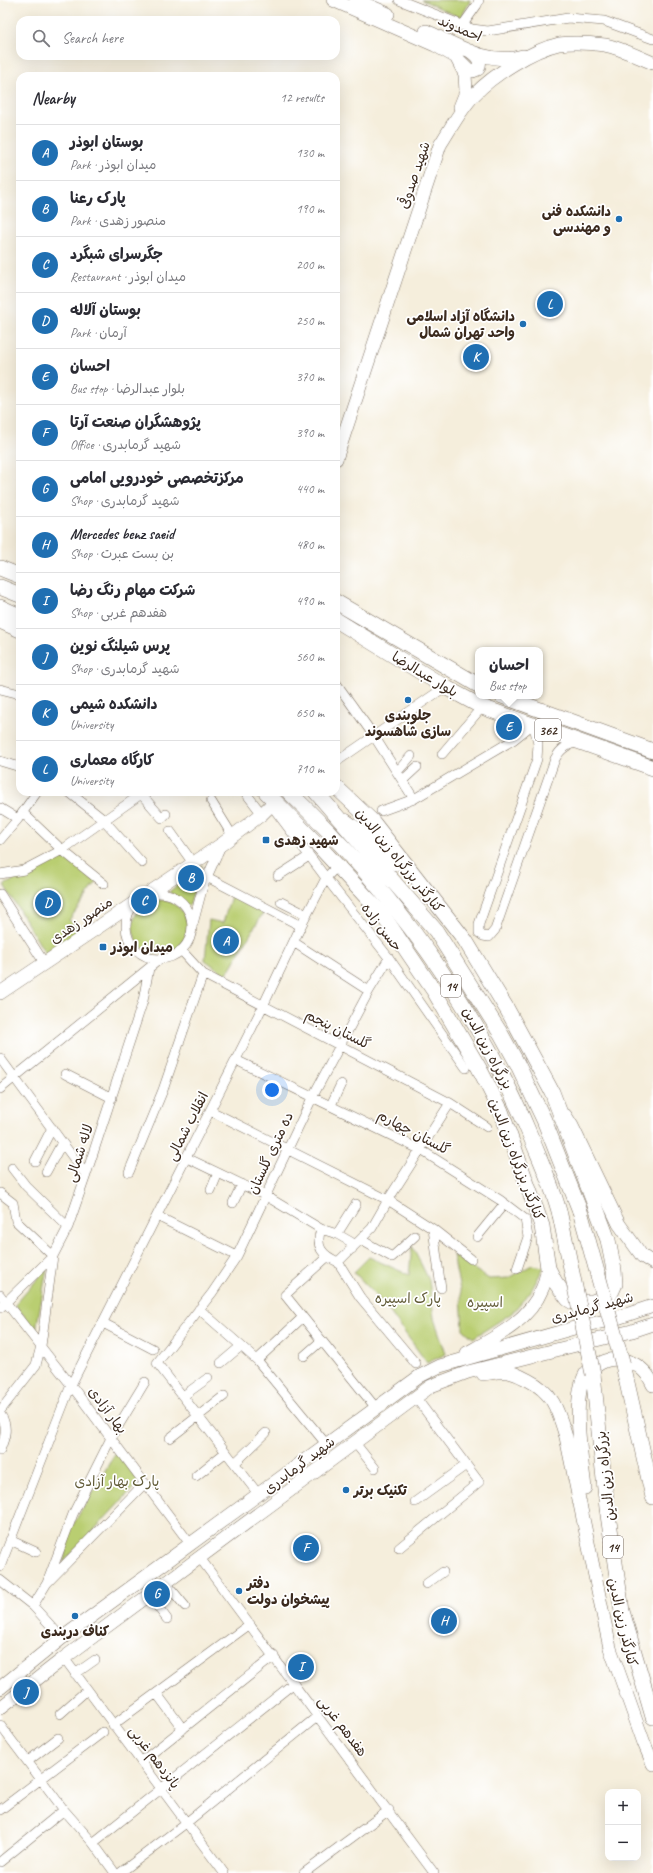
<!DOCTYPE html>
<meta charset="utf-8">
<style>
body{margin:0;font-family:Caveat,"Playpen Sans Arabic",sans-serif;background:#f2f2f3;color:#2b2b33}
.controls{position:absolute;right:12px;bottom:12px;display:grid;overflow:hidden;border-radius:8px;box-shadow:0 4px 16px #0002}
.controls button{width:36px;height:36px;display:grid;place-items:center;padding:0;border:0;border-bottom:1px solid #e1e1e2;background:#fff;color:#2b2b33;font:20px sans-serif}
.you{position:absolute;left:272px;top:1090px;width:14px;height:14px;margin:-10px;border:3px solid #fff;border-radius:50%;background:#1a73e8;box-shadow:0 0 0 6px #1a73e833}
.badge{display:grid;place-items:center;width:26px;height:26px;border-radius:50%;background:#1f6fb2;color:#fff;font-size:13px;font-weight:700}
.pin{position:absolute;translate:-50% -50%;border:2px solid #fff;box-shadow:0 1px 4px #0006}
.popup{position:absolute;left:475px;top:647px;width:68px;height:52px;box-sizing:border-box;display:grid;place-content:center;border-radius:8px;background:#fff;filter:drop-shadow(0 1px 3px #0005);font-size:13px;white-space:nowrap;color:#7c7c81}
.popup b{font-size:15px;color:#2b2b33}
.popup::after{content:'';position:absolute;left:50%;top:100%;margin-left:-8px;border:8px solid transparent;border-top-color:#fff}
.list{margin:0;padding:0;list-style:none}
h2{display:flex;justify-content:space-between;align-items:center;height:52px;margin:0;padding:0 16px;font-size:17px}
h2 small{font-size:13px;font-weight:400;color:#7c7c81}
.list li{display:grid;grid-template-columns:26px 1fr auto;gap:12px;align-items:center;box-sizing:border-box;height:56px;padding:0 16px;border-top:1px solid #e1e1e2}
.list b{display:block;font-size:15px;white-space:nowrap}
.list p{margin:0;font-size:13px;white-space:nowrap;color:#7c7c81}
.list em{font-size:13px;font-style:normal;color:#7c7c81}
.icon{flex:none;width:22px;height:22px;fill:none;stroke:currentColor;stroke-width:2;stroke-linecap:round;stroke-linejoin:round}
.map{position:relative;flex:none;width:653px;height:1873px;overflow:hidden}
.search{position:absolute;background:#fff;box-shadow:0 4px 16px #0002;left:16px;top:16px;width:324px;height:44px;display:flex;align-items:center;gap:10px;box-sizing:border-box;padding:0 14px;border-radius:12px;color:#7c7c81;font-size:15px}
.panel{position:absolute;background:#fff;box-shadow:0 4px 16px #0002;left:16px;top:72px;width:324px;height:724px;border-radius:12px}
.map>svg:first-child{display:block}
.green{fill:#b9ce71;stroke:#7a7c48}
.lines{fill:none;stroke-linecap:round;stroke-linejoin:round}
.minor-casing{stroke:#7c6f60;stroke-width:10}
.secondary-casing{stroke:#7c6f60;stroke-width:14}
.primary-casing{stroke:#7c6f60;stroke-width:16}
.trunk-casing{stroke:#7c6f60;stroke-width:16}
.minor{stroke:#fff;stroke-width:9}
.secondary{stroke:#fff;stroke-width:13}
.primary{stroke:#fff;stroke-width:15}
.trunk{stroke:#fff;stroke-width:15}
.trunk-bridge-casing{stroke:#7c6f60;stroke-width:16;stroke-linecap:butt}
.trunk-bridge{stroke:#fff;stroke-width:15}
.poi-dot{fill:#1f6fb2;stroke:#fff;stroke-width:1.5}
.labels{text-anchor:middle;stroke-width:3.5;stroke-linejoin:round;paint-order:stroke}
.shield{fill:#fff;stroke:#766a62;stroke-width:1}
.shield-label{font-size:13px;font-weight:bold;fill:#3b2a1e}
.street-label{font-size:14px;fill:#3b2a1e;stroke:#fff}
.poi-label{font-size:14px;font-weight:bold;fill:#3b2a1e;stroke:#fff;text-anchor:start}
.park-label{font-size:14px;fill:#615b37;stroke:#fff}
</style>
<div class="map">
<svg width="653" height="1873" viewBox="0 0 653 1873">
<rect width="100%" height="100%" fill="#fff"/>
<filter id="ink" filterUnits="userSpaceOnUse"><feTurbulence type="fractalNoise" baseFrequency=".025" numOctaves="2"/><feDisplacementMap in="SourceGraphic" scale="8" xChannelSelector="R" yChannelSelector="G"/><feConvolveMatrix kernelMatrix="1 2 1 2 8 2 1 2 1" color-interpolation-filters="sRGB"/></filter>
<filter id="wash" filterUnits="userSpaceOnUse"><feTurbulence type="fractalNoise" baseFrequency=".012" numOctaves="4" result="noise"/><feDisplacementMap in="SourceGraphic" scale="16" xChannelSelector="R" yChannelSelector="G"/><feGaussianBlur stdDeviation="0.9" result="paint"/><feColorMatrix in="noise" values="0 0 0 0 0 0 0 0 0 0 0 0 0 0 0 0 0 1.4 0 .05"/><feComposite in="paint" operator="in"/></filter>
<g filter="url(#wash)">
<rect width="100%" height="100%" fill="#f5eedc"/>
<path class="green" d="M422 0H470V1L461 18Z
M64 855 97 882 69 920 82 932 45 953 4 885Z
M202 865 189 906 169 892Z
M231 896 263 913 226 975 205 960 209 920 223 923Z
M133 927a27 27 0 1 1 54 0a27 27 0 1 1-54 0Z
M412 1246 429 1280 434 1318 446 1354 427 1363 384 1304 354 1272 369 1257 409 1275Z
M453 1255 489 1279 509 1278 532 1265 544 1267 531 1291 512 1313 473 1338 463 1329 461 1295Z
M47 1268 36 1330 15 1305Z
M116 1452 139 1482 63 1563 71 1528Z"/>
</g>
<g filter="url(#ink)">
<g class="lines">
<defs>
<path id="minor" d="M399 0 472 29 488 31 568 18 604 21 653 39
M462 26 477 5 479 0
M336 683 374 736 414 799
M0 689 20 694
M442 754 482 707
M0 761 20 767
M336 762 445 687
M397 772 411 756
M403 780 417 767
M69 792 104 820 142 863
M245 792 262 814
M141 794 162 818 166 814
M211 801 232 835
M272 806 326 878 389 958 466 1068
M0 808 18 819
M381 811 414 799 513 740 528 728 534 726 538 744 537 759 479 924V933L483 936 489 937 495 930 555 759C561 748 567 745 579 742
M23 813 62 850 104 884
M170 831 193 863
M0 840 18 819 37 792
M0 874 24 870 62 850 144 792
M278 876 309 856
M207 877 301 926
M126 926a33 33 0 1 1 66 0a33 33 0 1 1-66 0Z
M0 894 45 964
M281 902 307 915
M193 924 203 886 221 846
M295 943 369 991
M181 950 203 974 450 1103 487 1127
M0 1058 86 1175
M236 1060 421 1150 500 1200 525 1219 528 1237 517 1269
M65 1074 112 1098
M0 1089 160 959
M331 1105 341 1084
M211 1111 388 1200 433 1229 471 1259
M187 1158 266 1196 321 1229 337 1234 351 1242 352 1249
M35 1161 52 1128
M12 1168 26 1186 68 1227
M46 1172 62 1143
M129 1172 163 1090 203 974
M211 1190 218 1173
M0 1193 13 1203 16 1221 53 1256
M233 1203 242 1184
M157 1216 237 1256
M321 1229C315 1247 322 1255 338 1262L372 1228 388 1200 450 1103
M433 1229 441 1288
M337 1234 356 1204
M477 1237 504 1204
M361 1240 392 1257 415 1236
M327 1257 285 1295 376 1408
M338 1262 360 1297 416 1364
M0 1295 71 1385 191 1545
M0 1308 53 1256
M199 1309 257 1360 327 1445
M103 1323 153 1349
M304 1356 321 1341
M257 1360 302 1318
M221 1363 241 1346
M183 1396 208 1378
M0 1411 36 1365 41 1346 53 1256 68 1227 86 1175 143 1001 149 968
M0 1414C9 1426 5 1438 0 1450
M170 1438 224 1396
M355 1443 375 1468
M235 1463 266 1433
M196 1476 226 1452
M259 1495 157 1363 212 1293 237 1256 313 1096 369 991 389 958
M415 1502 466 1465
M10 1540 36 1552
M399 1548 479 1482 416 1398
M200 1558 434 1873
M0 1567 71 1385 263 1006 301 926 326 878 337 866
M0 1580 33 1606 62 1638
M47 1583 73 1514 111 1438 145 1382
M166 1583 185 1606
M426 1584 443 1572
M149 1595 167 1619
M33 1606 47 1583 145 1483
M64 1658 224 1873
M75 1674 95 1660
M157 1694 183 1729
M60 1714 87 1690
M0 1725 64 1810 93 1843 115 1873
M113 1725 250 1624
M28 1761 58 1738
M141 1762 274 1656
M0 1810 103 1732
M93 1843 294 1683
M0 1862 64 1810
M120 1873 186 1823 318 1716
M304 1873 389 1810"/>
<path id="secondary" d="M333 0 435 45 456 57 465 74 466 92 460 107
M356 0 388 14
M426 31C457 45 489 66 523 56
M460 61 468 69 473 71 478 69C482 61 477 56 470 51
M336 459 440 145C451 128 460 110 474 95 493 75 532 50 559 44 574 42 590 43 605 45 621 48 638 57 653 63
M0 993 222 844 262 814 275 801
M565 1115 572 1126 619 1224 642 1256 653 1263
M467 1353C496 1337 529 1321 542 1289 545 1283 546 1275 548 1268
M483 1374C491 1373 500 1371 508 1372 515 1373 522 1377 528 1380 554 1393 558 1411 566 1437L610 1648 644 1743 653 1764
M585 1488C582 1460 571 1397 586 1373 588 1370 593 1368 596 1366 603 1361 612 1358 622 1360 636 1362 647 1371 653 1385
M0 1688 62 1638 420 1376 440 1366 574 1328 614 1319 653 1306
M0 1708 64 1658 431 1386 468 1372 632 1331 653 1324"/>
<path id="primary" d="M0 568 20 576
M336 602 478 685
M336 620 445 687 482 707 653 768
M0 621 20 630
M502 696 653 751
M266 792 318 845 382 914 434 991 479 1068 501 1111 542 1226 548 1268 555 1282 568 1299 573 1302H593L610 1295 615 1284 614 1270 608 1240 598 1213 552 1092 507 1009 465 940 372 821 336 787
M345 821 367 837 396 863"/>
<path id="trunk" d="M0 587 20 595
M0 607 20 616
M289 792C391 889 476 1005 530 1135 541 1162 553 1187 560 1215
M316 792 436 931 501 1034 517 1063 544 1120 580 1211
M623 1365 653 1497
M593 1374 607 1508 622 1611 653 1717"/>
</defs>
<use href="#minor" class="minor-casing"/>
<use href="#secondary" class="secondary-casing"/>
<use href="#primary" class="primary-casing"/>
<use href="#trunk" class="trunk-casing"/>
<use href="#minor" class="minor"/>
<use href="#secondary" class="secondary"/>
<use href="#primary" class="primary"/>
<use href="#trunk" class="trunk"/>
<defs>
<path id="trunk-bridge" d="M580 1211 623 1365
M560 1215 593 1374"/>
</defs>
<use href="#trunk-bridge" class="trunk-bridge-casing"/>
<use href="#trunk-bridge" class="trunk-bridge"/>
</g>
</g>
<g class="poi-dot">
<circle cx="619" cy="219" r="4"/>
<circle cx="523" cy="324" r="4"/>
<circle cx="408" cy="700" r="4"/>
<rect x="262" y="836" width="8" height="8" rx="2"/>
<rect x="99" y="943" width="8" height="8" rx="2"/>
<circle cx="346" cy="1490" r="4"/>
<circle cx="239" cy="1591" r="4"/>
<circle cx="75" cy="1616" r="4"/>
</g>
<g class="labels">
<g class="shield">
<rect x="535" y="719" width="26" height="22" rx="3"/>
<rect x="441" y="975" width="20" height="22" rx="3"/>
<rect x="603" y="1536" width="20" height="22" rx="3"/>
</g>
<g class="shield-label">
<text x="548" y="735">362</text>
<text x="451" y="991">14</text>
<text x="613" y="1552">14</text>
</g>
<g class="street-label">
<text transform="translate(460 28) rotate(23)" y="5">احمدوند</text>
<text transform="translate(414 175) rotate(-71)" y="5">شهید صدوقی</text>
<text transform="translate(425 674) rotate(31)" y="5">بلوار عبدالرضا</text>
<text transform="translate(400 860) rotate(51)" y="5">کنارگذر بزرگراه زین الدین</text>
<text transform="translate(81 920) rotate(-34)" y="5">منصور زهدی</text>
<text transform="translate(382 927) rotate(52)" y="5">حسن زاده</text>
<text transform="translate(338 1029) rotate(27)" y="5">گلستان پنجم</text>
<text transform="translate(488 1048) rotate(62)" y="5">بزرگراه زین الدین</text>
<text transform="translate(187 1126) rotate(-63)" y="5">انقلاب شمالی</text>
<text transform="translate(414 1132) rotate(28)" y="5">گلستان چهارم</text>
<text transform="translate(79 1153) rotate(-72)" y="5">لاله شمالی</text>
<text transform="translate(270 1153) rotate(-65)" y="5">ده متری گلستان</text>
<text transform="translate(517 1159) rotate(69)" y="5">کنارگذر بزرگراه زین الدین</text>
<text transform="translate(592 1307) rotate(-15)" y="5">شهید گرمابدری</text>
<text transform="translate(108 1410) rotate(53)" y="5">بهار آزادی</text>
<text transform="translate(299 1465) rotate(-37)" y="5">شهید گرمابدری</text>
<text transform="translate(605 1476) rotate(-96)" y="5">بزرگراه زین الدین</text>
<text transform="translate(623 1622) rotate(77)" y="5">کنارگذر زین الدین</text>
<text transform="translate(343 1726) rotate(53)" y="5">هفدهم غربی</text>
<text transform="translate(155 1757) rotate(53)" y="5">پانزدهم غربی</text>
</g>
<g class="poi-label">
<text x="611" y="216" text-anchor="end">دانشکده فنی<tspan x="611" dy="16">و مهندسی</tspan></text>
<text x="515" y="321" text-anchor="end">دانشگاه آزاد اسلامی<tspan x="515" dy="16">واحد تهران شمال</tspan></text>
<text x="408" y="720" text-anchor="middle">جلوبندی<tspan x="408" dy="16">سازی شاهسوند</tspan></text>
<text x="274" y="845">شهید زهدی</text>
<text x="111" y="952">میدان ابوذر</text>
<text x="354" y="1495">تکنیک برتر</text>
<text x="247" y="1588">دفتر<tspan x="247" dy="16">پیشخوان دولت</tspan></text>
<text x="75" y="1636" text-anchor="middle">کناف دربندی</text>
</g>
<g class="park-label">
<text x="408" y="1303">پارک اسپیره</text>
<text x="485" y="1307">اسپیره</text>
<text x="117" y="1486">پارک بهار آزادی</text>
</g>
</g>
</svg>
<div class="controls">
<button>+</button>
<button>−</button>
</div>
<div class="you"></div>
<div class="pin badge" style="left:226px;top:941px">A</div>
<div class="pin badge" style="left:191px;top:878px">B</div>
<div class="pin badge" style="left:144px;top:901px">C</div>
<div class="pin badge" style="left:48px;top:903px">D</div>
<div class="pin badge" style="left:509px;top:727px">E</div>
<div class="popup"><b>احسان</b>Bus stop</div>
<div class="pin badge" style="left:306px;top:1548px">F</div>
<div class="pin badge" style="left:157px;top:1594px">G</div>
<div class="pin badge" style="left:444px;top:1621px">H</div>
<div class="pin badge" style="left:301px;top:1667px">I</div>
<div class="pin badge" style="left:26px;top:1692px">J</div>
<div class="pin badge" style="left:476px;top:357px">K</div>
<div class="pin badge" style="left:550px;top:304px">L</div>
<div class="search"><svg class="icon" aria-label="search" viewBox="0 0 24 24"><circle cx="10" cy="10" r="6"/><path d="M15 15l6 6"/></svg>Search here</div>
<section class="panel">
<h2>Nearby<small>12 results</small></h2>
<ul class="list">
<li><span class="badge">A</span><div><b>بوستان ابوذر</b><p>Park · میدان ابوذر</p></div><em>130 m</em></li>
<li><span class="badge">B</span><div><b>پارک رعنا</b><p>Park · منصور زهدی</p></div><em>190 m</em></li>
<li><span class="badge">C</span><div><b>جگرسرای شبگرد</b><p>Restaurant · میدان ابوذر</p></div><em>200 m</em></li>
<li><span class="badge">D</span><div><b>بوستان آلاله</b><p>Park · آرمان</p></div><em>250 m</em></li>
<li><span class="badge">E</span><div><b>احسان</b><p>Bus stop · بلوار عبدالرضا</p></div><em>370 m</em></li>
<li><span class="badge">F</span><div><b>پژوهشگران صنعت آرتا</b><p>Office · شهید گرمابدری</p></div><em>390 m</em></li>
<li><span class="badge">G</span><div><b>مرکزتخصصی خودرویی امامی</b><p>Shop · شهید گرمابدری</p></div><em>440 m</em></li>
<li><span class="badge">H</span><div><b>Mercedes benz saeid</b><p>Shop · بن بست عبرت</p></div><em>480 m</em></li>
<li><span class="badge">I</span><div><b>شرکت مهام رنگ رضا</b><p>Shop · هفدهم غربی</p></div><em>490 m</em></li>
<li><span class="badge">J</span><div><b>پرس شیلنگ نوین</b><p>Shop · شهید گرمابدری</p></div><em>560 m</em></li>
<li><span class="badge">K</span><div><b>دانشکده شیمی</b><p>University</p></div><em>650 m</em></li>
<li><span class="badge">L</span><div><b>کارگاه معماری</b><p>University</p></div><em>710 m</em></li>
</ul>
</section>
</div>
